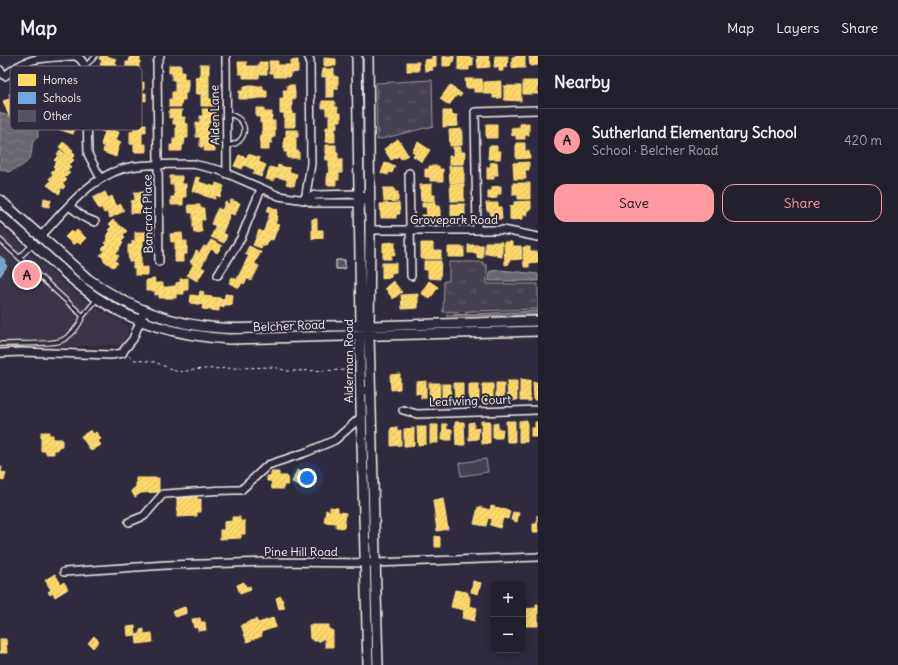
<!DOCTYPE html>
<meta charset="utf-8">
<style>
body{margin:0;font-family:Delius,sans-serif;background:#2b2836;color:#f1f3f6}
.controls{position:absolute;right:12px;bottom:12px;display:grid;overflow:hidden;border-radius:8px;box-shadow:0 2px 10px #0003}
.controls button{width:36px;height:36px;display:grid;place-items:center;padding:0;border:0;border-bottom:1px solid #403e4a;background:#23202e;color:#f1f3f6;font:20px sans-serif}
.you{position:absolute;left:307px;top:422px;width:14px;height:14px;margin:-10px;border:3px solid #fff;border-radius:50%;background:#1a73e8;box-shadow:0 0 0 6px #1a73e833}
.badge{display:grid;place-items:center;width:26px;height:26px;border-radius:50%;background:#ff9aa2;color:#111;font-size:13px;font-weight:700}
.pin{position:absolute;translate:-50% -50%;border:2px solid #fff;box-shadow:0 1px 4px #0006}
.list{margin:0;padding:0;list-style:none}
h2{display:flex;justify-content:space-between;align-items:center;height:52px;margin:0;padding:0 16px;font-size:17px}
h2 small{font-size:13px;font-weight:400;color:#a3a3aa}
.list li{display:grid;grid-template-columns:26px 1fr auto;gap:12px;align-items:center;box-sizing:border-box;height:64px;padding:0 16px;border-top:1px solid #403e4a}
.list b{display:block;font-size:15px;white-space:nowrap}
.list p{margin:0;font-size:13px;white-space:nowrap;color:#a3a3aa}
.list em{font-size:13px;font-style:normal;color:#a3a3aa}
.actions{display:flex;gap:8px;padding:12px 16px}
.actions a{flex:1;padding:9px 0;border:1px solid #ff9aa2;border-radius:12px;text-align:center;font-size:14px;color:#ff9aa2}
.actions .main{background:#ff9aa2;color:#111}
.map{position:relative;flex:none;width:538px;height:609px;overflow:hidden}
header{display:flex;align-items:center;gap:24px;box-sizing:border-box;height:56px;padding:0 20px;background:#23202e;border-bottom:1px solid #403e4a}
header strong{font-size:19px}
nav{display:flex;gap:22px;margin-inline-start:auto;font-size:14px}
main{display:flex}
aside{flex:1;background:#23202e}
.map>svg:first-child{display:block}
.built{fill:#3b3647}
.grass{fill:url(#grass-tufts);stroke:#9c989c}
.green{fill:#454050;stroke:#9c989c}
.water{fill:url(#water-waves);stroke:#a19ea0}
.homes{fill:url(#homes-hatch);stroke:#fce08d}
.schools{fill:url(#schools-hatch);stroke:#97bee0}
.building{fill:url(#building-hatch);stroke:#f4f1e8}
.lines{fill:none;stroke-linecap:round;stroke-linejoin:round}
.service-casing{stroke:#f4f1e8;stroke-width:6}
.minor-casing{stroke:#f4f1e8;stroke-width:10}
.secondary-casing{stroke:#f4f1e8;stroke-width:12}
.path{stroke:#f4f1e8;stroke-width:1;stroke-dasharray:3 3;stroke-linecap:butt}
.service{stroke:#2f2a3d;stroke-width:3.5}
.minor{stroke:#2f2a3d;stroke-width:7}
.secondary{stroke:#2f2a3d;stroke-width:9}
.labels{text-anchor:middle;stroke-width:4;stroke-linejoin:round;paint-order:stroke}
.street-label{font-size:12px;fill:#f4f1e8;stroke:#2f2a3d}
.key{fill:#2f2a3d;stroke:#6a6670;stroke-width:1}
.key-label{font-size:11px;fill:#f4f1e8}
</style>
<header>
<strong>Map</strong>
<nav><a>Map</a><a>Layers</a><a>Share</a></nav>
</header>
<main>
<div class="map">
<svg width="538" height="609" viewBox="0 0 538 609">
<defs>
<pattern id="grass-tufts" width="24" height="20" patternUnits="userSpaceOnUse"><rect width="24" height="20" fill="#454050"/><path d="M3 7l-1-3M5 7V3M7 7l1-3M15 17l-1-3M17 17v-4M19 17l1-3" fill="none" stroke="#605c69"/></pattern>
<pattern id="water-waves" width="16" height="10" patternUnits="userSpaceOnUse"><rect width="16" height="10" fill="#6a6670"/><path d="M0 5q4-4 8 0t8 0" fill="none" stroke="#807c84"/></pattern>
<pattern id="homes-hatch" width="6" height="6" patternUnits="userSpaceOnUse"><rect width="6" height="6" fill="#ffd966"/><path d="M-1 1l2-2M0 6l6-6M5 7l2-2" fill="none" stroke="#dbbc60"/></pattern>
<pattern id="schools-hatch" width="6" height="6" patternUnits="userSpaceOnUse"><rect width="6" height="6" fill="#6fa8dc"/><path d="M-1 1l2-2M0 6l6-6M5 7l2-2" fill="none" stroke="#648baf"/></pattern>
<pattern id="building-hatch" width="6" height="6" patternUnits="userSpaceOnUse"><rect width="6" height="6" fill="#56525f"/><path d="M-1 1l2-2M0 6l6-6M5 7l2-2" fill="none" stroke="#6f6b76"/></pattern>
</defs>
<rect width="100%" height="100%" fill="#2f2a3d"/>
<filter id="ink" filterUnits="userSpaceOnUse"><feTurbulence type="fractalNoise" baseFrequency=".025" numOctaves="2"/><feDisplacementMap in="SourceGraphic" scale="8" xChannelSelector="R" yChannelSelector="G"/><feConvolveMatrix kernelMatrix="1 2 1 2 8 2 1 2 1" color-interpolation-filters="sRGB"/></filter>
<g filter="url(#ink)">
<path class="built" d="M0 170 74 236 99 254 130 270 123 289 0 292Z"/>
<path class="grass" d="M432 24 433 70 377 84 376 27Z
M449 206H483V209H487V228H538V253L443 256 444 225H449Z"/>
<path class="green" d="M486 403 488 416 461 420 459 407Z"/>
<path class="water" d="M0 56 19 66 20 73 36 71 38 73V81C28 87 35 94 29 103 25 110 15 113 8 116L0 113Z
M501 214 538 218V225H489L490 215Z
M538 255V259L446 260 447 259Z"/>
<path class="homes" d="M100 0H106L116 3 114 7 111 6 110 8 99 3Z
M130 0H140V7L129 6Z
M432 0H436V10L432 11 433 14 425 15 424 4 432 3Z
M443 0H454V6H451V10H443Z
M458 0 473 2V10H469V14H458Z
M477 0H489L490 11 478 12Z
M495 0H508L507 12 503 11V15H499V11H494Z
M516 0H525V12H512V1H516Z
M534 0H538V9L530 10 529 1Z
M324 2 336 3V10H324Z
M102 4 117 8 115 14 102 11 103 10 100 9Z
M298 4V16L291 17 290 5Z
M269 5H278L277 21H274V17H270Z
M126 6H139V12L126 13Z
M238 6H247L246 22H243V18H239Z
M259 6H267V18H260Z
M407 6H419V15H407Z
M200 8H209V15H200Z
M169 9H181V16L169 17Z
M277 9H284V21H277Z
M284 9H290V21H284Z
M246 10H253V22H246Z
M253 10H260L259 22H253Z
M322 13H334V20L322 21Z
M200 15H209V22H200Z
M172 16H184V23L172 24Z
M334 20 338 21V26H326V21Z
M195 21 209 22V29H196Z
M175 23H188V30H175Z
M465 23H482L483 36H474V32H466Z
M501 25V42H493V38H484V26Z
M523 25H538V38H523Z
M133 26H144V34H133Z
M326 26H338V33L326 34Z
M196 29H209V36H201V38H196Z
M287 29H294L295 36H288Z
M450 29 462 38 460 41 457 39 449 49 440 43Z
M175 30H188L187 37H175Z
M246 30H253V43H246Z
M246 30V43H239V35H243V31Z
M253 30H263V34H260V42L253 43Z
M504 30H521V45L504 44Z
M260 34H267V42H260Z
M283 34H287L288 36H295V43H284Z
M326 34H334V41H326Z
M172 36 185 37V44H172Z
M201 36H209V43H201Z
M13 37 17 47 18 48 21 47 22 51 13 54 9 38Z
M134 37H146V45L130 44V41H134Z
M280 42 292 43V50H280Z
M9 43 13 54H15L16 58 9 60 3 45Z
M182 43 181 51H169V43Z
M201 43H215V50H201Z
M322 45H335V51L322 52Z
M280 50H292V57H280Z
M335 51H338L337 58 326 59V52Z
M256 52H264V56H272V60L256 61Z
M202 53H215V60H203Z
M169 54H182L181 61 169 62Z
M443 55H452V59H457L458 70 443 71Z
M284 57H292V59L295 58V64H284Z
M337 57H341V65H329V59L337 58Z
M200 60H211V67H200Z
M260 60H272L271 66 260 67Z
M181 61H185L184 68H173V62Z
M284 64H295V71H284Z
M271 65H275V73H262V66H271Z
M329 65H337V72H329Z
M196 66 208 67V73H196Z
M60 67 76 70 73 78 58 73Z
M184 67 188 68V75L176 74V68Z
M529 67V79H525V83H516V79L512 80 511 72 520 71V68Z
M134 68H146V76L134 75Z
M486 68H497V82H486Z
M102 71 119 76 117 82 104 79 105 76 101 75Z
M326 71 335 72V78H326Z
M196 73H208V81H196Z
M262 73H275V81H272V80H262Z
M462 73V89L450 90 449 74Z
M176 74 188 75V82H176Z
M286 74H298V81H286Z
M134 75H142V82L130 83V76Z
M326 78H335V86H325Z
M104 79 117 82 116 85 121 86 119 90 102 85Z
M260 79 272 80V87L260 86Z
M200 81H211V87H200Z
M284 81 296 82V88L284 89Z
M142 82V89L130 88V83Z
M173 82H185L184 89H173Z
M398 83 408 99 401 103 399 100 391 104 384 93Z
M102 85 119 90 117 96 101 89Z
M63 86 73 94 71 95 75 99 72 102 59 91Z
M211 86H215V95H204L205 91H200V87H211Z
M260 86 269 87V94H260Z
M418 86 430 94 422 106 413 100 415 97 412 95Z
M516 87H525V95H529L530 102 516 103Z
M142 88H146V96H134V89Z
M296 88V96H284V89Z
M170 89H182V95H170Z
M325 89H336V97L325 96Z
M489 90H497V95H501L500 103H488Z
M104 91 117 96 116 101 103 96Z
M453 91H461V96H465L464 108H449V100H453Z
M60 94 74 104 70 108 57 98Z
M296 95H299V102H287V96Z
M325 96H338V103L326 104Z
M248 98 254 100 250 112 244 109Z
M239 99 247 102 242 113 234 110Z
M58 100 68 107V108L71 111 68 114 54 104Z
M254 100 260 102 256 114 250 112Z
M329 103H342V110H329Z
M57 106 67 113 66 114 70 117 66 121 53 110Z
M259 106 266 109 261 121 253 118Z
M497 106 498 119H494V123H487V111H491L490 107Z
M529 106V114H525L526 123H514L513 107Z
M385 107 395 110 392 117 389 116 388 119 381 117Z
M278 109 284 111 281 122 275 121Z
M329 110H342V117H330Z
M429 110H439V113H443V125H430V121H425V113H429Z
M449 110H464V127H450Z
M270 111 277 113 274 125 266 123Z
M284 111 290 112 288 124 281 122Z
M55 112 65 120 64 121 67 124 64 127 51 116Z
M290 116 297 118 294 130 286 128Z
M327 117H339V124H327Z
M53 118 63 126 62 127 65 130 63 133 49 123Z
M170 120H182V128L170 129Z
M196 121 200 122 199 126 202 127 199 137 192 135Z
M327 124H336V129H327Z
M51 125 61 132 60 133 61 135 59 138 47 129Z
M202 127 209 129 205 140 199 137Z
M216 127 224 130 220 141 213 138Z
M513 127H530V143H518V139H513Z
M174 128H186V134H174Z
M432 128V139H435V145H421L420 129Z
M450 128H464V145H451Z
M209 129 216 131 213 138 216 139 215 143 205 140Z
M501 130V138H497V142L488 143V135H492V131Z
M383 132H394L395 136H398V145L384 146Z
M174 134H186V141H175Z
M105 136 108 142 96 148 93 142Z
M134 136H147V144H135Z
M112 140 114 145 99 153 96 148Z
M171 141H183V149H171Z
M44 142 51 144 49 151 43 150Z
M135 144H141V150H131V145Z
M231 144 240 147 237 154 224 149 225 146 229 148Z
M114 145 117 150 115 151V152L104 157 102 152Z
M531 145V154H527V159H523V163L510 164V150H514V146Z
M435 146V150H440V163H422V159H427L426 151H422V147Z
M399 147 400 158H396V162H381L380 148Z
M486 147H498V151H501L502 163H491L490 155H487Z
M121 148 124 155 110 162 107 157 115 152 117 150Z
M451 148H465V159L451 160Z
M188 149H200V152H204V156L189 157Z
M224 149 237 154 235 159 222 155Z
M131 150H141L142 157H131Z
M269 150 278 154 276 160 267 155Z
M218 152 230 158 227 166 214 160Z
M193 156H204L205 164 193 163Z
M270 157 278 160 275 168 267 165Z
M214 160 227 166 225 171 216 168V170L211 168Z
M193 163H201V170H193Z
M312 163H317V174H323V182L312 183Z
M113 164 127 175 123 179 118 174 117 176 109 168Z
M267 165 279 169 276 176 265 172Z
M216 168 225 171 222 178 214 174Z
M193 170H201L202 176 194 177Z
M111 171 117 176 118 174 125 181 121 185 123 187 117 182 116 183 109 177 110 176 108 174Z
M265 172 276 176 273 184 269 183 270 181 262 178Z
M77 174 86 182 80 188 77 186 74 189 65 181 71 175 74 177Z
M214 174 227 179 224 187 211 181Z
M259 174 263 176 262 178 270 181 267 187 256 182Z
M135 176H147V184H135Z
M109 177 116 183 117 182 123 187 119 192 108 183 106 180Z
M182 177 183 185 171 186 170 178Z
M256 182 267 187 266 190 262 189 261 192 253 189Z
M108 183 120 193 116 198 105 190 106 189 104 187Z
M143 184V192L132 191V185Z
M211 184 222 190 217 197 207 190Z
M187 185V192H175V186Z
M395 186V199H391V203H383V187Z
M485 186H502V201L496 200 497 198H485Z
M504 186H512V190H521L522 203 509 204V208L505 209Z
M421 187H433V195H441V203H421Z
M128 189H132V191H141V198H128Z
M468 189H483V202H477V197H468Z
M105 190 119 200 115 205 111 201 110 202 104 196 105 195 102 193Z
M204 190 211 193 207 200 200 196Z
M249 190 261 196 257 203 245 198Z
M448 191H464V201H448Z
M523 191H530V196H538V206L529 207V211H524Z
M175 192H187V198L175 199Z
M196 195 207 200 204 206 194 200Z
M104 196 118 207 113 211 103 204 104 203 100 199Z
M128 198H141V205L129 206Z
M175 199H183V206H175Z
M249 199 257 203 254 209 246 205Z
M194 200 204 206 201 211 194 207 193 208 190 206Z
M133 205H141V211L133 212Z
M246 205 254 209 255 208 259 210 255 218 243 211Z
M424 205H441L440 223 428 222V214H424Z
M194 207 205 213 201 219 191 213Z
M382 207H396V216L391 217V221L382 222Z
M148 211V219H135V212Z
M243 211 255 218 251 225 240 217Z
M191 213 201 219 197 225 187 219Z
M240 217 248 222 244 228 237 223Z
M232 221 242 227 239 232 229 227Z
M188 222V234H181L180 223Z
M155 223 153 235H146V224Z
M393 225 402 236 393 243 385 232Z
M429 225 438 231 430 243 421 237Z
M181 226V234H184V238H174V230H176V227Z
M153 227H163V231H161V238L155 239V235H153Z
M174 230V238H176V242H168V231Z
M161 231H168V242H159V238H161Z
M200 235 204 236 203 240H205L204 249 197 248 198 240H199Z
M225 238 233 239 232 249H224Z
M418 238V252L402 253 401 239Z
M191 239 198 240 197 248 190 247Z
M205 240 212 241 211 254 202 253Z
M212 241 219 242V255L211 254Z
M219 242 225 243 224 251H218Z
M400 318V333L391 334 390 319Z
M520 324H530V345H520Z
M426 325V342H421V337L416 338V326Z
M507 325H517V344L508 345Z
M533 326H538V344H534Z
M429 327H440L439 350 430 351Z
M454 327H463V344H455Z
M496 327H504V346H496Z
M442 328H451L450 350H442Z
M469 328H479V345H469Z
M482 328H493V345L483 346Z
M527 364V386H519V365Z
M481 365H490V387L482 388Z
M506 365H515V386H507Z
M455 366H464L465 389H456Z
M474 366V373L479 372 478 383 469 384V367Z
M535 366H538V381H531V372H535Z
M498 367V373H503L502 382H493V368Z
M443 368H447V374L452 373V384H442Z
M430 369H438V387H430Z
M397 371V375L401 374V389L391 390V372Z
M417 371H426V388L418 389Z
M414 372V390H404V373Z
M91 374 93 378 96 376 101 383 98 385 101 389 91 395 81 380Z
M41 376H49V379H53V383H62V390L58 391V394H54V398H46L45 395H41Z
M0 411H2L1 416 6 417 4 425 0 424Z
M297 414 307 418 302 430 292 426Z
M271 416H279V420H287L288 429H283L284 433H272L271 425H267V420H271Z
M136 422H159V436L141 437 135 441 131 435 136 431Z
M197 439V443H201V456H197V460L177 461V440Z
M443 443 448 473 437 475 433 444Z
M491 450 510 455 508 463 503 462 500 472 490 469 492 463 488 462 486 470 474 468 478 451 490 454Z
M330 451 338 452V456L346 457 344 472 336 471V467L324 466 326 454 330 455Z
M513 456 519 457 517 466 511 464Z
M537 459 538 476H533V468H537Z
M232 461H240V465H245V478H241V482L220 483V474H224V466L232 465Z
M435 480 440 481V491H435Z
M55 518 61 528 64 526 68 533 55 541 53 537 50 539 48 536 51 534 45 524Z
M473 525 481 527 478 538 471 536Z
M244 526 246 531 250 530 251 534 240 538 237 529Z
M455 534 467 536 470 542 469 550 477 552 474 565 462 562 464 554 451 551Z
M281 540 285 552 279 553 276 542Z
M523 548V553L536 552V548H538V570H524Z
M185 551 187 557 176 561 173 555Z
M200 562 201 566H205L206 574 198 575V571L194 572 192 563Z
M273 562 276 571 261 576 262 580 247 586 241 569 256 563 258 567Z
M309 569H329V574H333V591H325V583H321V585H314L313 583H310Z
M135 570 136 579 128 580 127 571Z
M144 573V578L152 577 153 586 137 588 136 579 140 578V574Z
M94 580 99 585 93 592 88 587Z
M0 583H6L7 597H0Z"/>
<path class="schools" d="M0 200 6 205 4 207 7 210 0 220Z"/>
<path class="building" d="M336 204H345V213H336Z"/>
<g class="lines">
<defs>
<path id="service" d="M85 10 94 2 95 0
M227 58C250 61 250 87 227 90
M0 184 83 260 97 243
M20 201 33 188
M0 288C15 287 47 289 60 285 71 281 79 270 83 260"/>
<path id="minor" d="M75 0C83 3 84 8 86 16L88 98 101 123
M226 0 227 118
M0 14 5 20C27 0 43 2 72 0
M409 117 411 220
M305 144 311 108 310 4 308 0
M69 150 85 162 95 166
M370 174H503L538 181
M477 174 475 56 538 54
M41 180C68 151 95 114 137 110 156 108 174 108 193 108L219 114 279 140 305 144 314 147H359L370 142 359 138 315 139 305 144
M159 206 157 7 160 0
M218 219 241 182 261 133
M0 297 22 296 111 299 123 297 124 294 133 283 144 255
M403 354 417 358 538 354
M129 466 144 460 163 438C190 437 215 433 241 434L268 409 307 396 335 384 361 361
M64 516 166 509 267 506 375 507 538 501"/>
<path id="secondary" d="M357 0 361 270 360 280V313L368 609
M368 0 370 174 369 280 378 609
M0 144 88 223C127 251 171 269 220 272 235 273 251 272 266 272 301 271 336 269 370 270L538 265
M0 159C17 173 33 188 50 203 65 217 80 231 97 242 137 269 182 280 229 283L538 275"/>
</defs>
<use href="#service" class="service-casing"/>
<use href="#minor" class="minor-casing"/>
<use href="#secondary" class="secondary-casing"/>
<path class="path" d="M129 300 135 304 155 306 178 316 203 313 274 311 287 315 354 314"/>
<use href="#service" class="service"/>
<use href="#minor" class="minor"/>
<use href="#secondary" class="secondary"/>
</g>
</g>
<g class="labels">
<g class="street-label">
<text transform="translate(215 59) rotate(-91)" y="4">Alden Lane</text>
<text transform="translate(148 158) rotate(-91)" y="4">Bancroft Place</text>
<text x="454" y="168">Grovepark Road</text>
<text transform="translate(289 270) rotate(-2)" y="4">Belcher Road</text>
<text transform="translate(349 305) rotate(-90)" y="4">Alderman Road</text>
<text transform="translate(470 345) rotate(-2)" y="4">Leafwing Court</text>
<text x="301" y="500">Pine Hill Road</text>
</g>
</g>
<rect x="10" y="10" width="132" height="64" rx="6" class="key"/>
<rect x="18" y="18" width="18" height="12" fill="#ffd966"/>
<rect x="18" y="36" width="18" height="12" fill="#6fa8dc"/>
<rect x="18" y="54" width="18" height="12" fill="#56525f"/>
<g class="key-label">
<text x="43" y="28">Homes</text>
<text x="43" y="46">Schools</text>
<text x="43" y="64">Other</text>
</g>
</svg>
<div class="controls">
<button>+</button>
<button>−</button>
</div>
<div class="you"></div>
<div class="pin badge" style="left:27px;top:219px">A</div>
</div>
<aside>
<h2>Nearby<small></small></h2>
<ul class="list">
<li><span class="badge">A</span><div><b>Sutherland Elementary School</b><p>School · Belcher Road</p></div><em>420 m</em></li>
</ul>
<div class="actions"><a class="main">Save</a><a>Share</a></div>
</aside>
</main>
